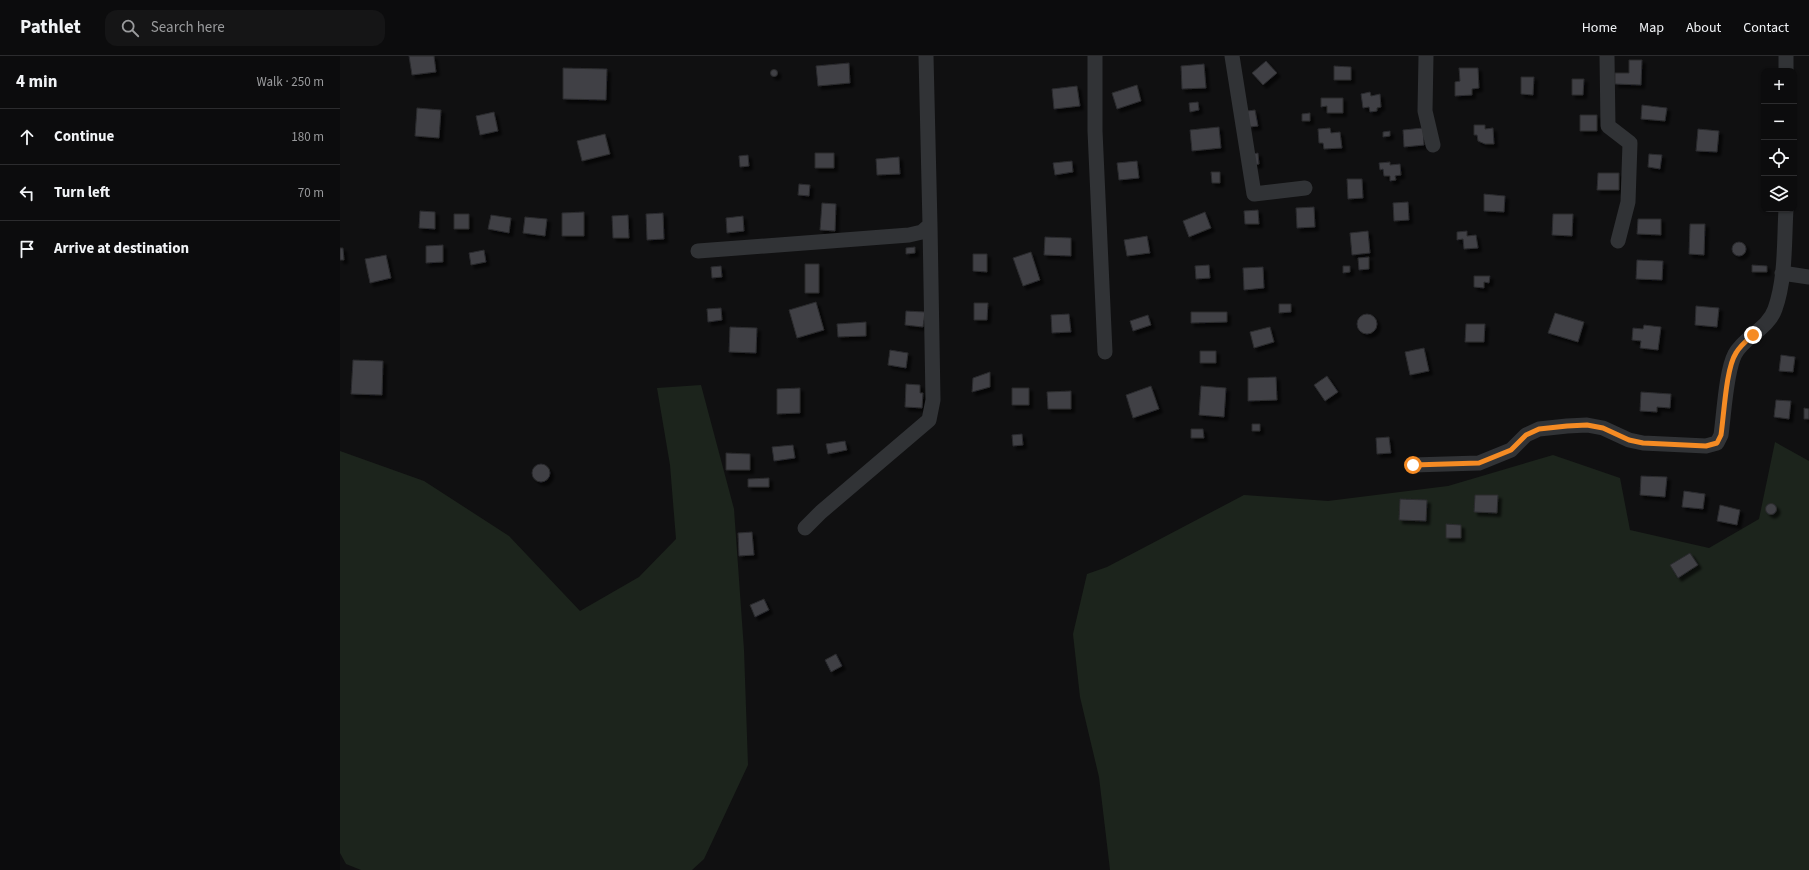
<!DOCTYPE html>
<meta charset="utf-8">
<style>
body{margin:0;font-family:"Source Sans 3",sans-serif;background:#151516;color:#f1f3f6}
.controls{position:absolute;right:12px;top:12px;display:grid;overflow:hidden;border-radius:8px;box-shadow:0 1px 3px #0004}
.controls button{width:36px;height:36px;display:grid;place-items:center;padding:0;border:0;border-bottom:1px solid #2c2c2e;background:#0c0c0d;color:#f1f3f6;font:20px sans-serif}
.stop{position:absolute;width:12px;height:12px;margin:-9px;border:3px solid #f58b24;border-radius:50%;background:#fff}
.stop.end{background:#f58b24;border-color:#fff;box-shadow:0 1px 4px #0008}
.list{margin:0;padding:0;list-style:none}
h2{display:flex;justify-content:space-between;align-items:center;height:52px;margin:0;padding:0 16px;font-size:17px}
h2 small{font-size:13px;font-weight:400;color:#9a9b9d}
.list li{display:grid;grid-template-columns:26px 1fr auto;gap:12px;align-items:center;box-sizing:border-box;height:56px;padding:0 16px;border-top:1px solid #2c2c2e}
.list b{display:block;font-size:15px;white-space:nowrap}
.list em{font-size:13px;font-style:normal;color:#9a9b9d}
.icon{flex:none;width:22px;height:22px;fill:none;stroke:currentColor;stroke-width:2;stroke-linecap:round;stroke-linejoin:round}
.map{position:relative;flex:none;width:1469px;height:814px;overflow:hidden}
header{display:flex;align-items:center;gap:24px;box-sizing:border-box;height:56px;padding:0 20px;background:#0c0c0d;border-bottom:1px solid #2c2c2e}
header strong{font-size:19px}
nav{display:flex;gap:22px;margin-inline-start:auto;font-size:14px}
.search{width:280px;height:36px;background:#151516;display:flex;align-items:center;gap:10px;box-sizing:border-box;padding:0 14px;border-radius:12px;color:#9a9b9d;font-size:15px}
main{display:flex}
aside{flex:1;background:#0c0c0d}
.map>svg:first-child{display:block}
.green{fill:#1c241c}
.building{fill:#3f4044;stroke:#2a2a2d;filter:url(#shadow)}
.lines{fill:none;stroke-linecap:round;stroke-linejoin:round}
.minor{stroke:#313336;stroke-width:15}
.route{stroke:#f58b24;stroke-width:5}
</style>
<header>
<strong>Pathlet</strong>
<div class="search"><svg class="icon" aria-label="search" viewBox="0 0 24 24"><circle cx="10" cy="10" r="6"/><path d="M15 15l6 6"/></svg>Search here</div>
<nav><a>Home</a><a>Map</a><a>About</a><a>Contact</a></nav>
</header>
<main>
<aside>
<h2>4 min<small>Walk · 250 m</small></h2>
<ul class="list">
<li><svg class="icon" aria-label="ahead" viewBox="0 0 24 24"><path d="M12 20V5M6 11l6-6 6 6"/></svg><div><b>Continue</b></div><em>180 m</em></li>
<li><svg class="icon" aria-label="left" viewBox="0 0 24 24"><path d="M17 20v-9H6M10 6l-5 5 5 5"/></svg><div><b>Turn left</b></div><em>70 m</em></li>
<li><svg class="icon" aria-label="arrive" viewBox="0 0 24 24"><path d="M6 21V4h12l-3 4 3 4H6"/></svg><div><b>Arrive at destination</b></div></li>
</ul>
</aside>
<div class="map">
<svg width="1469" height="814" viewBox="0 0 1469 814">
<defs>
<filter id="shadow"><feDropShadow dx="3.5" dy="3.5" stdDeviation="1" flood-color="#0009"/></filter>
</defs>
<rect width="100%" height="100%" fill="#101011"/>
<path class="green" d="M361 329 394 453 404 594 408 709 364 803 352 814H21L6 808 0 797V395L84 425 169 480 240 555 299 521 336 483 330 409 317 332Z
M1435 386 1469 405V814H770L759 721 740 641 733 578 747 518 767 511 904 439 988 445 1108 430 1213 399 1280 422 1290 474 1369 492 1419 463Z"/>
<path class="building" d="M69 0H94L96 16 72 19Z
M1289 4H1302L1301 29 1275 28V17H1289Z
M926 5 937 17 923 29 912 17Z
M509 7 510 27 478 30 476 10Z
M864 8 866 32 842 33 841 10Z
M994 10 1011 11V24H994Z
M223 12 267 13 266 44 223 43Z
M1119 12H1138L1139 32 1132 33V39L1115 40V26L1120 25Z
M430.5 17a3.5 3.5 0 1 1 7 0a3.5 3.5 0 1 1-7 0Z
M1181 21H1194L1193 39 1181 38Z
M1232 23H1244L1243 39H1232Z
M797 29 801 45 777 53 772 37Z
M737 30 740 50 714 53 712 33Z
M1030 36 1031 40 1040 38 1041 51 1037 52V55L1030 56 1029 51 1023 52 1021 38Z
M981 42H1003V57H987V50L981 51Z
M858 46 859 54 850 56 849 47Z
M1302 49 1327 52 1325 65 1301 63Z
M77 52 101 54 99 82 75 80Z
M915 54 918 70 910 71 907 55Z
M154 56 158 75 140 79 136 60Z
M970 57V65H962V58Z
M1240 59H1257V75H1240Z
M1134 69H1145V73L1153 72 1154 88H1145L1138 85 1137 79H1134Z
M879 71 881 92 852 95 850 74Z
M990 72 991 77 1000 76 1002 92 984 93 983 87H979L978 73Z
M1083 72 1084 89 1064 91 1063 74Z
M1358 73 1379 75 1377 96 1356 95Z
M1050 75V80L1043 81V76Z
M265 78 270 98 242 105 237 85Z
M475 97H494V112H475Z
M918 97 919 108 914 109 913 98Z
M1309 98 1322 99 1320 113 1308 111Z
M408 99 409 110 400 111 399 100Z
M559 101 560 118 537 119 536 103Z
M732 105 733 116 715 119 713 107Z
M797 105 799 122 779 124 777 107Z
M1050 106V109L1060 108 1061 119 1055 120 1056 124 1050 125V120H1044L1043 113 1040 114 1039 107Z
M871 116H880V127H872Z
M1258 117H1279V134H1257Z
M1007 123H1022L1023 142 1008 143Z
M459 128 470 129 469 140 458 139Z
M1144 138 1165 140 1164 156 1144 155Z
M1068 146 1069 164 1054 165 1053 147Z
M482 147 496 148 495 175 480 174Z
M974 151 975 171 957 172 956 152Z
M918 154 919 168H905L904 155Z
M80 155 95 156V173L79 172Z
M244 156V180H222V157Z
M865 156 871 172 849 181 843 165Z
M323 157 324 183 307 184 306 158Z
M114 158H129V173H114Z
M1213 158H1233L1232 180 1212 179Z
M151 159 171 162 169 177 148 173Z
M288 159 289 182H273L272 160Z
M403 160 404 175 387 177 386 162Z
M185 161 207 163 205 180 183 177Z
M1298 163H1321V179L1297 178Z
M1350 168H1365L1364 199 1349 198Z
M1028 175 1030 197 1012 199 1010 177Z
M1127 175V180L1136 179 1138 192 1124 193 1123 183 1117 184V176Z
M807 180 810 197 787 200 784 184Z
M705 181 731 182V200L704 199Z
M1392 193a7 7 0 1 1 14 0a7 7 0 1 1-14 0Z
M103 189V206L86 207V190Z
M575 191V197L566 198V192Z
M0 192H3L4 204H0Z
M144 194 146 206 131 209 129 197Z
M691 196 700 224 683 230 673 202Z
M633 198H647V216L633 215Z
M46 199 51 222 30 227 25 203Z
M1029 201V213L1019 214 1018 202Z
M1297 204 1323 205 1322 224 1296 223Z
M465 208H479V237H465Z
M869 209 870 222 856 223 855 210Z
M1412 209 1427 210V216H1412Z
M381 210 382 221 372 222 371 211Z
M1003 210H1010V216L1003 217Z
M923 211 924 232 904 234 903 212Z
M1134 220H1150L1149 227 1144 226V232L1134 231Z
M476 246 484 274 457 282 449 254Z
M634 247H648L647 264H634Z
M939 248H951V256L939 257Z
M1356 250 1379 252 1377 271 1355 269Z
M381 252 382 264 368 266 367 253Z
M566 255 585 256 583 271 565 269Z
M851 256H887V266L851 267Z
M1215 257 1244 266 1238 286 1208 277Z
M729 258 731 276 712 277 711 259Z
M1017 268a10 10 0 1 1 20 0a10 10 0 1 1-20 0Z
M808 259 811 269 793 275 790 265Z
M526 266V280L498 281 497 268Z
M1126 268H1145L1144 286H1125Z
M1304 269 1321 271 1318 294 1300 292 1301 285 1292 284 1293 272 1303 273Z
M390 271 417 272 416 297 389 296Z
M930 271 934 286 914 292 910 276Z
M1084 292 1089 315 1070 319 1065 296Z
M550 294 568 297 566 312 548 309Z
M860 295H876V307H860Z
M1441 299 1455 301 1453 316 1439 315Z
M13 304 43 305 42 339 11 338Z
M650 316V331L632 336 633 322Z
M987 320 998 336 985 345 974 329Z
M936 321 937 344 908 345V322Z
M566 328 580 329V337H583L582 352 565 351Z
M811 330 819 353 793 362 786 339Z
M861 330 886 332 884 361 859 359Z
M460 332V357L437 358V333Z
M672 332H689V349H672Z
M731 335V353H708L707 336Z
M1301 336 1331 338 1330 352 1317 351V356L1300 355Z
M1436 344 1451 345 1449 363 1434 361Z
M1464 352 1469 353V363H1464Z
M912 368H920V375H912Z
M851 373H863L864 382H851Z
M682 378 683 389 673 390 672 379Z
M1049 381 1051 397 1037 398 1036 382Z
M505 385 507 394 488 398 486 388Z
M453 389 455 402 434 405 432 391Z
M386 397 410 398V414H386Z
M192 417a9 9 0 1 1 18 0a9 9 0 1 1-18 0Z
M1301 420 1327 421 1325 441 1300 439Z
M429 422V431H408V423Z
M1344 435 1365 438 1363 453 1342 451Z
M1135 439H1158L1157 457 1134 456Z
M1060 443 1087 444 1086 465 1059 464Z
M1425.5 453a5.5 5.5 0 1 1 11 0a5.5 5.5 0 1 1-11 0Z
M1380 449 1400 454 1397 469 1377 465Z
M1106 468 1121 469V482H1106Z
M412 476 414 499 399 500 398 477Z
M1350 497 1358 509 1338 522 1330 509Z
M424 543 429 554 415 561 410 549Z
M496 598 502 610 491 616 485 604Z"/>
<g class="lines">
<path class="minor" d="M755 0V75L765 296
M892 0 914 138 965 132
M1086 0 1085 55 1093 89
M1267 0 1268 70 1290 87 1288 146 1278 185
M1446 0V15
M358 195 569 179 582 176 590 169 586 0
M1442 217 1469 221
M1073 409 1139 407 1171 394 1186 379 1199 373 1227 370 1247 369 1263 372 1289 384 1303 387 1366 390 1377 387 1381 379C1384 358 1386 315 1395 298 1405 280 1428 273 1435 253 1446 222 1444 185 1446 153
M465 472 481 456 589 364 593 344 590 169"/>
</g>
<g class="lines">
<path class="route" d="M1073 409 1139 407 1171 394 1186 379 1199 373 1227 370 1247 369 1263 372 1289 384 1303 387 1366 390 1377 387 1381 379C1384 359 1386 312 1396 297 1400 290 1406 285 1413 279"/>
</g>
</svg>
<div class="controls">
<button>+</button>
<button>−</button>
<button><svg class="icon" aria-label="locate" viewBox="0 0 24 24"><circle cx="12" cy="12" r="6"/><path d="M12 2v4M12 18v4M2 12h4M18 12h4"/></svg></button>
<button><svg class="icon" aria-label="layers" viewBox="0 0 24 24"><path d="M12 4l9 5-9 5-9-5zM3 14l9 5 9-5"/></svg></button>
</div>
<div class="stop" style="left:1073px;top:409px"></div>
<div class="stop end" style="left:1413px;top:279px"></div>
</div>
</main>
